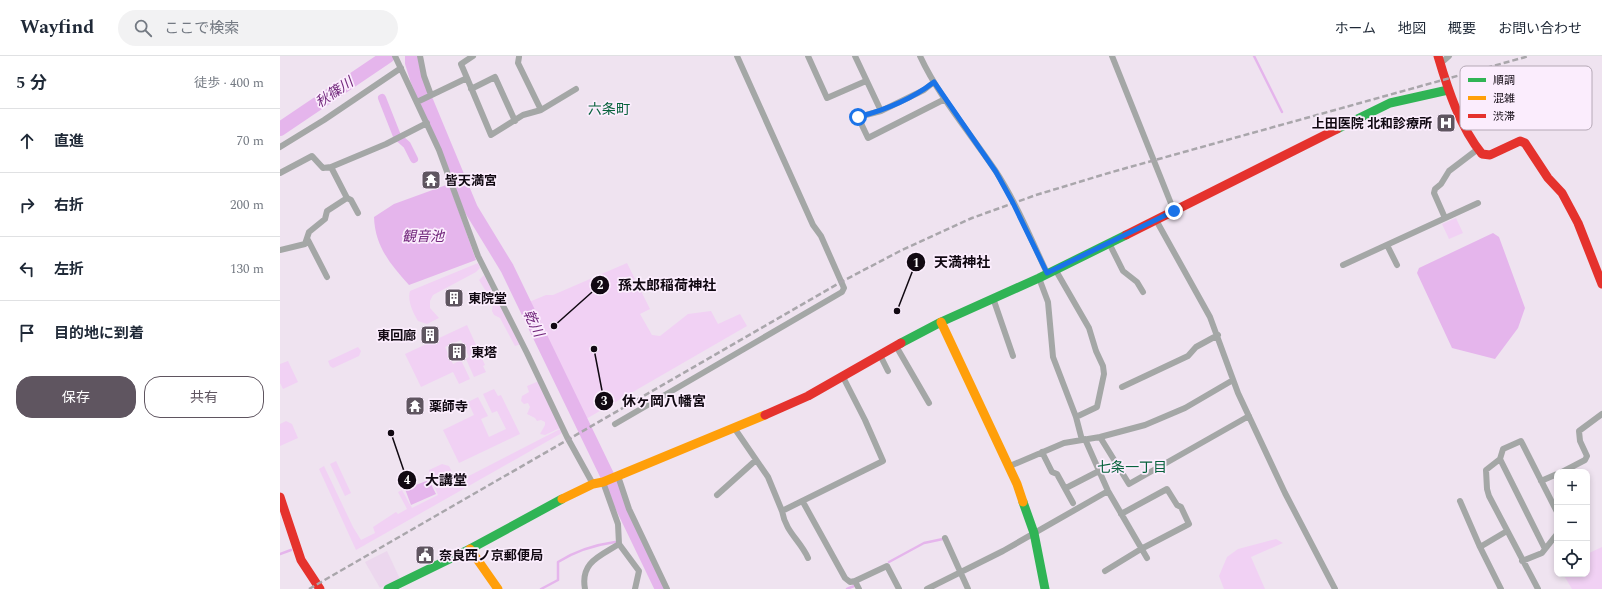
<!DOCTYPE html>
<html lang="ja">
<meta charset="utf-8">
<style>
body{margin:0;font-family:Spectral,"Noto Sans JP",serif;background:#f2f2f3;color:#1f2937}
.controls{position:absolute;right:12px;bottom:12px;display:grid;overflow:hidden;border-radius:8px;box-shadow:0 2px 6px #0003}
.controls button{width:36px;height:36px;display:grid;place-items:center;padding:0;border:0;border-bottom:1px solid #e0e1e3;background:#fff;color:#1f2937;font:20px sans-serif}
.stop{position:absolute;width:12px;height:12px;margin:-9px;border:3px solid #1a73e8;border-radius:50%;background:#fff}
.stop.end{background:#1a73e8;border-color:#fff;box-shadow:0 1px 4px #0008}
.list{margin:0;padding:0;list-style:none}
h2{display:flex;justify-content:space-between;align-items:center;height:52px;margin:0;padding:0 16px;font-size:17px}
h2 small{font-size:13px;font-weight:400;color:#747a83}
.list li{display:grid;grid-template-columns:26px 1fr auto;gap:12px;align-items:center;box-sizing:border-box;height:64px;padding:0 16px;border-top:1px solid #e0e1e3}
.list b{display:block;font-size:15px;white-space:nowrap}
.list em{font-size:13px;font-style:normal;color:#747a83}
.actions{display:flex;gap:8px;padding:12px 16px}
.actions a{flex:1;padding:9px 0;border:1px solid #5f5560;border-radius:16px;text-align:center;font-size:14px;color:#5f5560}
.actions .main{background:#5f5560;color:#fff}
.icon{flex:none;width:22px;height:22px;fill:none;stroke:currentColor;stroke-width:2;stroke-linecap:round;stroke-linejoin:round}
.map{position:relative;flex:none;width:1322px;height:533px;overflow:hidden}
header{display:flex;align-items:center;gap:24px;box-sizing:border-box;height:56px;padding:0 20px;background:#fff;border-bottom:1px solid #e0e1e3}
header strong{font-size:19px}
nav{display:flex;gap:22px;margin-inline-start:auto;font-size:14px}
.search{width:280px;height:36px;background:#f2f2f3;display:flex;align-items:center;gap:10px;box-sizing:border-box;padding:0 14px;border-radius:22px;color:#747a83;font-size:15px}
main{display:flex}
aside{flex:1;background:#fff}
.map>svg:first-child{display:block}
.built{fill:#ecd7ee}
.green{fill:#f1d1f4}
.water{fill:#e5b5ec}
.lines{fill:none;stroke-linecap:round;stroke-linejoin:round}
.stream{stroke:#e5b5ec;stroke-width:2.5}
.canal{stroke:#e5b5ec;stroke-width:8}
.river{stroke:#e5b5ec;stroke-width:14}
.street{stroke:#a4a7a6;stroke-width:6}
.fast{stroke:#30b455;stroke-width:9}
.slow{stroke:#ff9f0a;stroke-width:9}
.jam{stroke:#e5322d;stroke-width:9}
.rail{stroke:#a9a6ab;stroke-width:2.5;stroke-dasharray:6 3;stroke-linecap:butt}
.route{stroke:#1a73e8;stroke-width:5}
.labels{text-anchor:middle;stroke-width:3.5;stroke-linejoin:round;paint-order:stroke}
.poi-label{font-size:13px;font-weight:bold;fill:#110912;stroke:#fbedfd;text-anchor:start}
.water-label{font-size:14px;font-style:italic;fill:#72277c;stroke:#fbedfd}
.neighbourhood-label{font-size:14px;fill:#07623c;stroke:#fbedfd}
.key{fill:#fbedfd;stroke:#b5a9b6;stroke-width:1}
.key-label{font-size:11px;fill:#110912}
.leader{fill:none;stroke:#110912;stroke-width:1.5}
.callout-dot{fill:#110912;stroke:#fbedfd;stroke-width:1.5}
.mark-label{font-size:12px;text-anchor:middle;font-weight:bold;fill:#fff}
.callout-label{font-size:14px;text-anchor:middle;font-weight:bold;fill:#110912;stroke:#fbedfd;stroke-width:3.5;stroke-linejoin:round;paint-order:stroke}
</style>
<header>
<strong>Wayfind</strong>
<div class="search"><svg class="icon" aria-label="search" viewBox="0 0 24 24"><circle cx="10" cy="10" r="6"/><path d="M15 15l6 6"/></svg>ここで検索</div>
<nav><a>ホーム</a><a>地図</a><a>概要</a><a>お問い合わせ</a></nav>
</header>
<main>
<aside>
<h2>5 分<small>徒歩 · 400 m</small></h2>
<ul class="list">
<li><svg class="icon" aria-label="ahead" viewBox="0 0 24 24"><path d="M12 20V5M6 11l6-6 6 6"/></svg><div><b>直進</b></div><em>70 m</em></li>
<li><svg class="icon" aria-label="right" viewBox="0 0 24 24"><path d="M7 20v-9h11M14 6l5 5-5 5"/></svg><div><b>右折</b></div><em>200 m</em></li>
<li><svg class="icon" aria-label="left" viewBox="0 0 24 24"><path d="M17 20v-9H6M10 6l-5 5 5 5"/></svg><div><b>左折</b></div><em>130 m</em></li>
<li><svg class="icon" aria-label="arrive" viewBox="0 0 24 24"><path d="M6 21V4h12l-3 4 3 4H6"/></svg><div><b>目的地に到着</b></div></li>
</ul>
<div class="actions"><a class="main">保存</a><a>共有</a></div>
</aside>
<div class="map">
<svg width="1322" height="533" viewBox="0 0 1322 533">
<rect width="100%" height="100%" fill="#efe3f0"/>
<path class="built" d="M107 495 120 523 100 532 85 506Z"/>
<path class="green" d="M1176 162 1183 177 1169 183 1162 168Z
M198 207 200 212 196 216 153 239 150 245V252L159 262 147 268 138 265C133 257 127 244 130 235Z
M347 207 370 253 360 258 372 279 380 280 408 258 431 255 438 268 460 258 467 270 306 363 249 246 266 239H273Z
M204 219 241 288 235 290 220 262 214 259 212 255 213 247 199 224Z
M187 269 205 309 203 310 206 316 194 321 186 303 189 301 181 284 165 291 173 308 181 304 190 323 179 328 173 316 141 331 125 298Z
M78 291 81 295 79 300 53 312 50 310 48 305Z
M8 305 18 326 3 333 0 327V308Z
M259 325 280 372 265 379 260 378 265 369V366L261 364 257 365 255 362 247 358 250 351 248 347 244 348 241 345 242 340 249 336 247 330Z
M214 333 218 340 221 339 240 378 179 407 163 374 194 359 188 346 198 341 208 360 201 363 209 381 226 373 217 355 212 357 203 338Z
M6 365 12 368 18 382 0 390V368Z
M280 373 282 377 76 494 39 413 44 410 73 471 81 484 95 477 93 471 116 456 118 458 127 453 118 436 122 434 132 452 158 439 150 421 149 414 162 408 169 410 176 424H181Z
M56 405 71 437 65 440 50 408Z
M996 483 1003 487 971 501 985 533H944L939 520 947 501 958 493Z
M1322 491V533H1292L1283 518H1307V498Z"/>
<path class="water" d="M169 128 196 204 129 229C110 208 95 190 94 161L114 148Z
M1213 177 1219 181 1245 252 1238 272 1215 303 1172 292 1137 217 1139 212Z
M149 424 156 438 131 449 125 433Z"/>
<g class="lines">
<path class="stream" d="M974 0 1002 56
M0 498 11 494
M609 506 644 487 663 483
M261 533 278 524V506C297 494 314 489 335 486
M567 533 574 530"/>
<path class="canal" d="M102 42 117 80 127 89 134 103"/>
<path class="river" d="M132 0V7L137 23 191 153 227 212 382 533
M0 73 108 0"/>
<path class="street" d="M115 0 159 94 198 200 247 297 287 381 313 428
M140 0 144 20 151 39
M528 0 547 42 586 25
M575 0 601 55 644 34 654 26
M640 0C659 41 690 77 715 114 736 146 751 183 767 217
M832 0 894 155
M239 1 238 7 261 54
M1161 7 1169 0
M187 22 211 79 243 59 261 54 296 33
M191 33 215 21 235 65
M137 46 187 22 181 8 193 0
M601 55 578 61 588 82 665 43
M0 91 44 64 121 12
M0 117 32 100 43 112 51 111 106 88 147 67
M67 142 71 144 78 157
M1165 162 1154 137 1155 133 1161 128 1169 115 1198 93
M876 164 930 261 958 337 1005 437 1055 533
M28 184 47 221
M829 187 843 215 857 226 863 236
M1107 189 1117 209
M0 194 25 188 29 176 45 163 47 155 67 142 51 111
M1063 209 1198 147
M775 213 809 272 816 295 823 310 824 318 817 351 796 361
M759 222 768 246 773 301 796 361 802 384
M713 242 733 300
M616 290 649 347
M600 299 608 315
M842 331 908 300 916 291 938 279
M335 368 562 236 564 232 541 180 533 169 457 0
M455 373 488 421 502 455 603 405 585 364 563 321
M820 381 849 428 969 360
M805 383 828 435 867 502
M762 396 772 416 777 418 793 447
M1220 403 1265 493
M730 410 784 387 820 381 865 369 905 352 953 324
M1282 416 1305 404 1307 400 1300 385 1299 375 1322 358
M338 420 349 453 387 533
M1261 425 1277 418
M323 426 338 468 339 488 359 515 355 533
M786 432 819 415
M437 439 476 404
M1180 445 1200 491 1221 533
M523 446 565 522 570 526 575 525 607 510 619 533
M502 455C506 477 520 484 528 502
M665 482 688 533
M1200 491 1227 475
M1242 505 1262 497 1277 478
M825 515 861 493 909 468 901 451 897 449 887 433 841 458
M575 525 579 533
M305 533C300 506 320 500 339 488
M647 533 723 495 828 435
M1258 533 1209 440 1207 433 1206 414 1220 403 1223 393 1241 385 1277 456"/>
<path class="fast" d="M1057 73 1110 47 1168 34
M621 287 661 266 759 222 846 179
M743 446 754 477 765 533
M108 533 190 493 282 443"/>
<path class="slow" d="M661 266 737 428 743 446
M282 443 313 428 323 426 485 359
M190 493 218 533"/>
<path class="jam" d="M1158 0C1168 34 1180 71 1202 98L1210 99 1240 85 1245 87 1268 122 1282 137 1298 167 1322 228
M846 179 1057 73
M485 359 528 340 621 287
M0 441 21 504 40 533"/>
<path class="rail" d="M29 533 561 226 620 195 692 162 756 139 832 116 1249 0"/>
</g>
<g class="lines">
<path class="route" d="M578 61C605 54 632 43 654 26L716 116 733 147 767 217 894 155"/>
</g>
<defs>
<symbol id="hospital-square" viewBox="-11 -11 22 22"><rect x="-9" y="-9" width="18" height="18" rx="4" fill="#5f5560" stroke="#fbedfd"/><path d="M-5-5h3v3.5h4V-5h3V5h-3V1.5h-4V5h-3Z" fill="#fff"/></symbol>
<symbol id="temple-square" viewBox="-11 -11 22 22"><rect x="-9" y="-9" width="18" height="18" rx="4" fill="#5f5560" stroke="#fbedfd"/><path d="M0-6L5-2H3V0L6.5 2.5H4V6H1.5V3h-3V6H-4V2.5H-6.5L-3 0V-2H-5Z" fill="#fff"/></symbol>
<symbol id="building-square" viewBox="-11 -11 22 22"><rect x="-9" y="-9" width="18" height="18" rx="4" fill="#5f5560" stroke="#fbedfd"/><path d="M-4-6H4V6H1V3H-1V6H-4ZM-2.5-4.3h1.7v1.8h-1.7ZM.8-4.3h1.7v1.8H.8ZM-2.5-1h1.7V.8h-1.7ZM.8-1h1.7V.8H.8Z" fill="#fff"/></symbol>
<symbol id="civic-square" viewBox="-11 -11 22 22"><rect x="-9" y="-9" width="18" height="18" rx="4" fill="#5f5560" stroke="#fbedfd"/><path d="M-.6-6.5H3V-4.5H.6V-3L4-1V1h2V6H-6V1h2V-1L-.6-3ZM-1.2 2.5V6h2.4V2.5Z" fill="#fff"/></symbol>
</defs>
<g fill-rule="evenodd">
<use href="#hospital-square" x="1155" y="56" width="22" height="22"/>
<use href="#temple-square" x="140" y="113" width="22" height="22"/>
<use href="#building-square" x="163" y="231" width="22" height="22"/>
<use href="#building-square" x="139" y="268" width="22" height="22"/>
<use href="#building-square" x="166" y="285" width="22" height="22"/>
<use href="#temple-square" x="124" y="339" width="22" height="22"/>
<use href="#civic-square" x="134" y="488" width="22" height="22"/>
</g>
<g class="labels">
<g class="poi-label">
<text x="1152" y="72" text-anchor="end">上田医院 北和診療所</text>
<text x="165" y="129">皆天満宮</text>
<text x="188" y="247">東院堂</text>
<text x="136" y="284" text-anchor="end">東回廊</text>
<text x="191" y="301">東塔</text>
<text x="149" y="355">薬師寺</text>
<text x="159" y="504">奈良西ノ京郵便局</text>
</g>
<g class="water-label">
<text transform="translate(54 36) rotate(-34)" y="5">秋篠川</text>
<text x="143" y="185">観音池</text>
<text transform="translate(254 267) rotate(64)" y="5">乾川</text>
</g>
<g class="neighbourhood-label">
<text x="329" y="58">六条町</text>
<text x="852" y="416">七条一丁目</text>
</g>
</g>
<rect x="1180" y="10" width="132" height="64" rx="6" class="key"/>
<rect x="1188" y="22" width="18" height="4" fill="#30b455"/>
<rect x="1188" y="40" width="18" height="4" fill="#ff9f0a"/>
<rect x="1188" y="58" width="18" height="4" fill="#e5322d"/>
<g class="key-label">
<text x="1213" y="28">順調</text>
<text x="1213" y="46">混雑</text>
<text x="1213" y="64">渋滞</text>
</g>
<path class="leader" d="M617 255L636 206M274 270L320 229M314 293L324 345M111 377L127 424"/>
<g class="callout-dot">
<circle cx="617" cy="255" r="4"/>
<circle cx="274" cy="270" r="4"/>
<circle cx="314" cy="293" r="4"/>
<circle cx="111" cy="377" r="4"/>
<circle cx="636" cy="206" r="10"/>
<circle cx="320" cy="229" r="10"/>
<circle cx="324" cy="345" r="10"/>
<circle cx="127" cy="424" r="10"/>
</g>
<g class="mark-label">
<text x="636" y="211">1</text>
<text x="320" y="233">2</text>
<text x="324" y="349">3</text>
<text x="127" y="428">4</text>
</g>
<g class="callout-label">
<text x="682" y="211">天満神社</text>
<text x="387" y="234">孫太郎稲荷神社</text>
<text x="384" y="350">休ヶ岡八幡宮</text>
<text x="166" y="429">大講堂</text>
</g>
</svg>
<div class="controls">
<button>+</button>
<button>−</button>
<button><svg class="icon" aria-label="locate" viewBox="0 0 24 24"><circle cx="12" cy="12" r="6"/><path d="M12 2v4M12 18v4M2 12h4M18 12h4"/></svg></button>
</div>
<div class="stop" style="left:578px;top:61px"></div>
<div class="stop end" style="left:894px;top:155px"></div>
</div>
</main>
